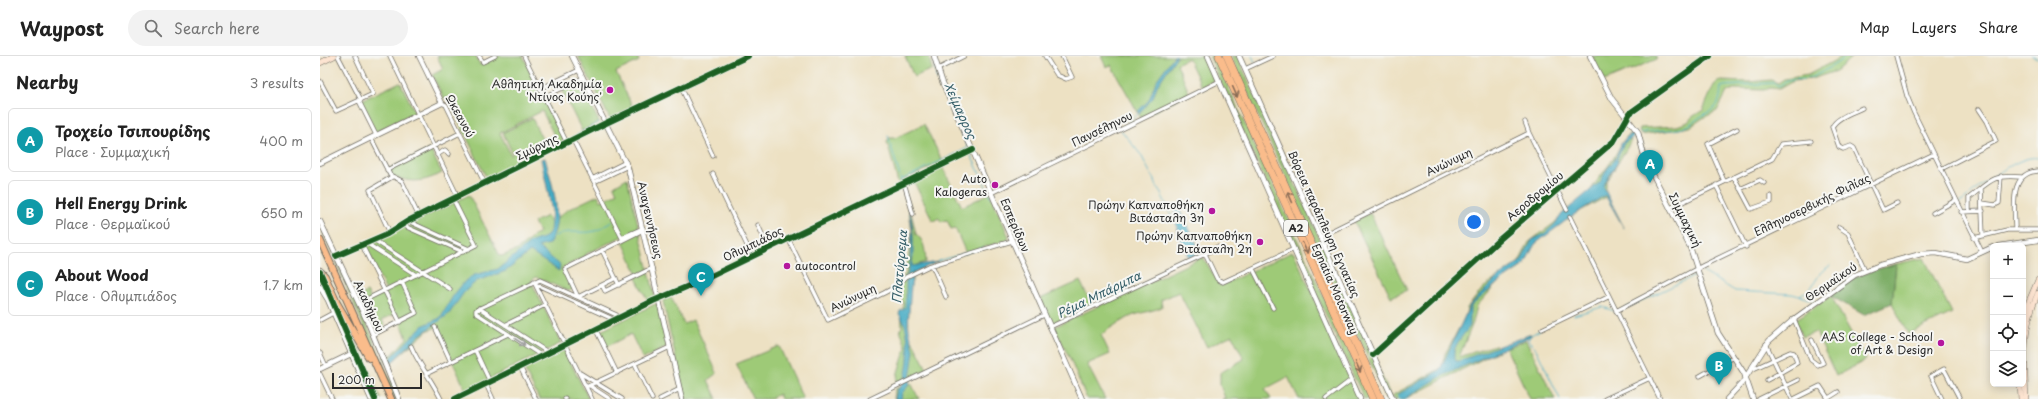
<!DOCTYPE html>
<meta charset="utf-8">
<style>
body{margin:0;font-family:"Playpen Sans",sans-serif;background:#f2f2f2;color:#222}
.controls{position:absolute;right:12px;bottom:12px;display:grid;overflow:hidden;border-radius:6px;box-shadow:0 2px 10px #0003}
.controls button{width:36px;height:36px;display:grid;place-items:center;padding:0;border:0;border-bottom:1px solid #e0e0e0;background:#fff;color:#222;font:20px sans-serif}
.scale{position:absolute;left:12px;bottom:10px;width:90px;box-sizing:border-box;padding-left:4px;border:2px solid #2b2b2b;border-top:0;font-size:11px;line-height:14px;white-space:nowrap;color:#2b2b2b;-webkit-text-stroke:3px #f6f6f2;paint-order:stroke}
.you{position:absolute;left:1154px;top:166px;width:14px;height:14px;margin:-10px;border:3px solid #fff;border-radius:50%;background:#1a73e8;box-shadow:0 0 0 6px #1a73e833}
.badge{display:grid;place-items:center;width:26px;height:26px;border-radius:50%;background:#b5179e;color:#fff;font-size:13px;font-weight:700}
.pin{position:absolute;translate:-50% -33px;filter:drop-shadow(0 1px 2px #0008)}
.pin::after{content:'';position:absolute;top:21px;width:14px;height:12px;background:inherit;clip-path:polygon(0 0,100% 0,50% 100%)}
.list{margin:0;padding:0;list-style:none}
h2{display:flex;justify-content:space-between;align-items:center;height:52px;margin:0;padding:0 16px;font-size:17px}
h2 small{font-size:13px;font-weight:400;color:#767676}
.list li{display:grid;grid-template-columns:26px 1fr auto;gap:12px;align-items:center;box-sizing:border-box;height:64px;margin:0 8px 8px;padding:0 8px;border:1px solid #e0e0e0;border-radius:6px}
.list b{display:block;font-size:15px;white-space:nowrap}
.list p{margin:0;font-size:13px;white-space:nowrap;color:#767676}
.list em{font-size:13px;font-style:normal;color:#767676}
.icon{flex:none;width:22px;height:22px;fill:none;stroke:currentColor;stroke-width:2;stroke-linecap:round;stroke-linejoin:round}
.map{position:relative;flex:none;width:1718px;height:343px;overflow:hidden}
header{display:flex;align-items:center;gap:24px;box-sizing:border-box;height:56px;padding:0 20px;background:#fff;border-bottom:1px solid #e0e0e0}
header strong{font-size:19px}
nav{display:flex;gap:22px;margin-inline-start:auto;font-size:14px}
.search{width:280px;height:36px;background:#f2f2f2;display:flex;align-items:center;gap:10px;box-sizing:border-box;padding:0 14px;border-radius:22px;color:#767676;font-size:15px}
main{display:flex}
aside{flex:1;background:#fff}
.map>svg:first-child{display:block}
.green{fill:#9eca77;stroke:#647a51}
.forest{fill:#7eae68;stroke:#546c4a}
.water{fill:#44abc4;stroke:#386b78}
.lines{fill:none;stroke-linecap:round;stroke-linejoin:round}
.stream{stroke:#44abc4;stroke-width:1}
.minor-casing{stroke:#6f6b60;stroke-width:5}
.tertiary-casing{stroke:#6f6b60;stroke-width:6}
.secondary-casing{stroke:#6f6b60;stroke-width:6}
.trunk-casing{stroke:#6f6b60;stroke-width:8}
.motorway-casing{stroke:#6f6b60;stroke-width:8}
.minor{stroke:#fff;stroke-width:3.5}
.tertiary{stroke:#fff;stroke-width:4.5}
.secondary{stroke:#fde4d1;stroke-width:5}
.trunk{stroke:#fabc8b;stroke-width:6}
.motorway{stroke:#fabc8b;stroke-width:7}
.cycleway-casing{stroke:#f6f6f2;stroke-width:8}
.cycleway{stroke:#1b5e20;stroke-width:6}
.oneway{stroke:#886c56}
.oneway2{stroke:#a0a0a0}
.poi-dot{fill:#b5179e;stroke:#f6f6f2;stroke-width:1.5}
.labels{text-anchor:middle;stroke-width:4;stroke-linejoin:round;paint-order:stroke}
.shield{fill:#f6f6f2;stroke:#686867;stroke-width:1}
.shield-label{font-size:10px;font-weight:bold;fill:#2b2b2b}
.poi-label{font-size:11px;fill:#2b2b2b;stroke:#f6f6f2;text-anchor:end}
.street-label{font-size:11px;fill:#2b2b2b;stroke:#f6f6f2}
.water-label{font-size:12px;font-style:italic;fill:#355e68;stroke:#f6f6f2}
</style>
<header>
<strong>Waypost</strong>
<div class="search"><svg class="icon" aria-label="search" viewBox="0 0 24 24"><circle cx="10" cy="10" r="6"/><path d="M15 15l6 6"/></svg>Search here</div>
<nav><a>Map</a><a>Layers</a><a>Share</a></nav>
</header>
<main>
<aside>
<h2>Nearby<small>3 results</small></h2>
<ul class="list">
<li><span class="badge" style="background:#0f9aa8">A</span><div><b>Τροχείο Τσιπουρίδης</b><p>Place · Συμμαχική</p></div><em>400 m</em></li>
<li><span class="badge" style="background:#0f9aa8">B</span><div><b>Hell Energy Drink</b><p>Place · Θερμαϊκού</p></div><em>650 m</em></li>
<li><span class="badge" style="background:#0f9aa8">C</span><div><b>About Wood</b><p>Place · Ολυμπιάδος</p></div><em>1.7 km</em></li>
</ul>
</aside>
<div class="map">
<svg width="1718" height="343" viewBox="0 0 1718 343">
<rect width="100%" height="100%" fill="#f6f6f2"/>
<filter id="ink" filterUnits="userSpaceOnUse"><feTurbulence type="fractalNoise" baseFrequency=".025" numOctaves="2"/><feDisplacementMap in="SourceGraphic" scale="8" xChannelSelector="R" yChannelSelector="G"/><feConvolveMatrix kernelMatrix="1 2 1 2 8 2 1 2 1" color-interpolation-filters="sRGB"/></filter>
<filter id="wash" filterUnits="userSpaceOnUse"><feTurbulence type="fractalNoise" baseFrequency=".012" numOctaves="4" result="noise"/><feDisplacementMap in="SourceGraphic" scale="16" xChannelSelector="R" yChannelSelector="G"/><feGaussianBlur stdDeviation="0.9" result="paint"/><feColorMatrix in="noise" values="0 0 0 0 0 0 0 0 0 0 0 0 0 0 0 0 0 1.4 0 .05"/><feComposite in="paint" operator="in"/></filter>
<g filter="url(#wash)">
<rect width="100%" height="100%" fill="#ede1c3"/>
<path class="green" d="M117 0H156L160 9 179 0H203L244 83 243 85 238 87 222 55 180 77 191 99 193 98 183 77 212 62 226 91 167 123 127 41 124 43 112 19 123 13Z
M258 0H317L319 5 296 16 313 52 290 63Z
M585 0H611L609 1 612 13 594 21Z
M781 0H885L894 25 882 31 868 2 857 8 869 37 821 62 791 9 786 11Z
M889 0H894L1050 343H1044Z
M911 0H917L1072 343H1067Z
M1272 0H1336L1337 3 1284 25Z
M1523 0H1533L1516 15 1491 23 1473 25 1459 33 1450 32 1444 34 1414 33 1407 36 1397 55 1383 62 1370 71 1321 79 1319 75 1320 72 1357 70 1368 66 1372 61 1383 54 1394 29 1399 25 1429 26 1451 24 1458 27 1464 23 1488 19Z
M259 24 279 66 262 75 241 33Z
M80 26 95 56 55 76 40 45Z
M604 68 623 106 578 127 567 86 569 82H575Z
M1309 78 1311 85 1286 127V141L1251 160 1214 188 1202 211 1180 224 1157 250 1153 267 1139 301 1175 289 1180 294 1085 343H1074L1073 339 1121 312 1125 298 1145 261 1147 252 1163 232 1199 206 1209 186 1233 168 1247 154 1264 143 1293 103 1303 85Z
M110 93 122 117C104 126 91 128 71 119L68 113Z
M622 110 642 151 670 137 689 181 687 184 646 197 635 172 631 173 627 164 621 166 619 162 613 165 593 124Z
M307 122 335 241 328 245 316 222 319 220 303 186 306 185 303 180 266 198V200L242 212 253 233 248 235 216 221 211 225 241 287 146 335 117 271 107 275 70 308 67 307 63 300 72 299 87 282 77 257 62 264 65 270 55 275 39 240 47 236 51 243 66 235 45 190 149 139 180 200H182L197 194 219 176 214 166 227 160 231 167 247 154 278 139 281 145 297 137 294 130Z
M582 130 589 147 596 178C605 185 605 195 606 206L596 209 588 242 589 278 607 313 576 329 578 316 586 292 580 273 582 271 581 257 584 249 577 230 586 217 592 176 588 150Z
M1050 157 1087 234 1071 241 1034 165Z
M3 176 47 269 78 343H75Z
M972 196 974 197 1040 343H979L968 321 945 333 951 343H902L905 342 900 329V317L924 303 912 279 887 291 859 236 841 244 842 251C833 255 824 256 814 259 802 264 791 271 781 279L790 298 767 308 785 343H767L750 303 734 271 883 201 900 230Z
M1604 202 1632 257 1588 278 1572 247 1576 208Z
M0 215 35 283 61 343H54L0 227Z
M760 225 772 249 731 268 720 243Z
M1511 240 1546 304 1516 320 1496 276 1482 281 1475 264Z
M351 241 364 268 373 264 397 317 388 324 397 343H365L343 245Z
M337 247 347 291 323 303 311 278 286 291 279 276Z
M1206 284 1235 343H1210L1186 292Z
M459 290 483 343H461L459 338 449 343H433L416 308Z
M244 294 269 343H219L204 313Z
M589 327V329L591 327 599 343H581V338L580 343H574L575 333Z"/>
<path class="forest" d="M1576 208 1572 247 1544 259 1511 240C1521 222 1558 213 1576 208Z"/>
<path class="water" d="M854 0H857L837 30 833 42 819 57 818 55 829 44 836 25Z
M1315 76 1316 79 1304 87 1297 104 1298 106 1283 130 1304 172 1285 139 1252 160 1215 188 1204 209 1179 226 1152 249 1150 253V270C1144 279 1128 294 1136 305H1139L1211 278V280L1122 320 1084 343H1079L1077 339 1120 314 1150 249 1177 222 1201 205 1212 184 1224 178 1235 168 1242 158 1280 126 1287 113 1296 102 1301 88 1308 80Z
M225 102C232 129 245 163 229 188L218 191 240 209 239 215 210 196 186 215 157 225 145 235 129 258 100 279 74 304 71 309 68 305 102 270 120 262 133 240 145 225 154 219 178 213 211 186 226 181 230 175 232 155 221 103Z
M582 130C593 156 595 182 592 210L618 206 592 217 588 269 594 295 589 329 582 337 581 343H575L577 334C591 325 591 277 582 263 581 261 580 260 579 258L580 255 586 252V223L590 208 592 175 589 151Z
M854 152 860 155 881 196 869 202 859 181Z"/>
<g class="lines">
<path class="stream" d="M932 0 935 6
M1712 0 1718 2
M805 70 819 57
M801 74 821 99 857 169
M1320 77C1334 73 1350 76 1363 72 1372 69 1377 62 1385 58 1398 52 1400 46 1401 31L1404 30 1454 27 1459 30C1474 19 1478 27 1492 21 1505 15 1516 8 1527 0
M568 80 584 134
M252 82 279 66
M650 97 671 141
M581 124 648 92 616 21 614 7
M1650 139C1662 128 1702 97 1718 102
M1640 147 1648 141
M235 180C248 172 261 179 275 175 281 173 287 168 292 166
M618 205 663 192
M1383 216 1415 235 1472 238 1494 244
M1480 240 1491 232 1501 216 1511 209
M1306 252 1374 220
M585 254 586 243
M1254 259 1282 251 1295 255
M111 270 121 263
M1211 279 1220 274
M1210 280 1208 284 1216 293 1240 343"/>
</g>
</g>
<g filter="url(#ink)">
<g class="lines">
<defs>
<path id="minor" d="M18 0 41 44
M70 0 138 141
M159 0 163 6 175 0
M204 0 247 87
M725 0 737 19 746 23 752 21 742 0
M1576 0 1587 40 1594 57 1662 196
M618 13 644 0
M925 13 953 0
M0 25 16 55 53 38 35 0
M361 31 393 100
M220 33 259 14
M224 41 263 22
M39 45 56 79
M122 47 126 49 165 128
M1542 52C1532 57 1517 61 1512 71L1519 91 1523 93 1531 90 1534 92 1563 154 1577 147
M1205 66 1209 77
M51 82 70 119 82 125 99 161
M253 84 303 184
M117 99 125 94 129 98
M1621 113 1676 85 1667 65 1659 53
M67 114 140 77
M393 118 432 200
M1414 121 1431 153 1451 146V140
M272 123 306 106
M1404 125 1388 88 1417 73
M274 126 308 110
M584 127 593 158
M1396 129 1426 191
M1661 132 1663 179
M1420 133 1440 124 1444 127
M671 137 900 25
M1662 147 1675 149 1679 147 1681 120
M1350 152 1452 103 1461 88 1491 85
M1649 155V142C1670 125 1673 118 1701 121
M1641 156 1663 155
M1613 157 1636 144
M1250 161 1340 343
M88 165 149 193
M82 169 143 196
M438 169 448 191
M1519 171 1528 177 1545 214
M1695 174C1695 152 1688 117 1718 115
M70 177 50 134 72 121
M1001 180 1209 77 1247 154
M468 182 508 264 564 237 577 230 586 221 609 210 692 185
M1654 182 1687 174H1718
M303 183 305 180 323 172
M54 184 130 233
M46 187 96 219
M42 189 80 266
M282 194 299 229
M883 199 897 191
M16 200 67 178 88 165 286 67 428 0
M612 209 626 241
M933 213 953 252
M296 222 258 241 245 213 323 174
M214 226 272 343
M215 228 295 264
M282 229 285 235 332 212
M39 247 156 189 133 143
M159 252 229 297
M1296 255 1384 209 1614 98
M1474 263 1491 304 1498 309 1503 307 1492 284
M0 264 13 257
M185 269 225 249
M115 271 131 306
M730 271 883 199 886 200 897 223 903 226 974 193
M1222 273 1288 241
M276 274 297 317
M53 279 96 257 82 226
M1446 288 1472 343
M91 290C99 309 112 324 121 343
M155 294 170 326
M0 297 6 310
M222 300 156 257V254L220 224 301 261
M315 308 332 343
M200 311 216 343
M1431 314 1470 296 1474 297 1477 307 1447 324
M260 317 302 343
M0 318 12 343
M106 318 188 278
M1380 320 1414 301
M166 328 173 343
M270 330 290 343
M266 331 350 291
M245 342V343
M135 343 333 245 383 224 653 94
M340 343 360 333
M550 343 724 259
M1006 343 1031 324
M1285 343 1330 322
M1439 343 1478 324
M1474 343 1500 330 1508 342
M1507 343 1518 336
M1622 343 1611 320 1624 313 1640 343"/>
<path id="tertiary" d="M252 0 308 112 362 343
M614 0 622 25 762 343
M888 0 1040 343
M919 0 1073 343
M1270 0 1292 43 1318 76 1325 103 1370 191 1398 277 1424 317 1433 343
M0 107 122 47 99 0
M0 165 49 269 79 343
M1679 190 1718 184
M0 231 8 244 51 343
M1053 299 1180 183 1294 85 1310 57 1390 0
M0 313 31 298
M1407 343 1422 327 1449 285 1474 263 1535 219 1560 209 1601 198 1616 197 1647 203 1673 191"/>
<path id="secondary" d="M0 7 14 0
M1703 268 1709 245 1718 224
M1700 328 1701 343
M1706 343C1704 307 1702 270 1718 237"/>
<path id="trunk" d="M0 184 71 343
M0 215 5 220 17 247 49 302"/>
<path id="motorway" d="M899 0 1053 343
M907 0 1061 343"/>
</defs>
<use href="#minor" class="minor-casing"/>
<use href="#tertiary" class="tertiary-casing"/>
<use href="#secondary" class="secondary-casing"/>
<use href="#trunk" class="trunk-casing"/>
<use href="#motorway" class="motorway-casing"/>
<use href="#minor" class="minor"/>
<use href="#tertiary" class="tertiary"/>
<use href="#secondary" class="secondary"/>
<use href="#trunk" class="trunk"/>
<use href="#motorway" class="motorway"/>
<defs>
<path id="cycleway" d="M16 200 67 178 88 165 286 67 428 0
M0 216 55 343
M1053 299 1180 183 1294 85 1310 57 1390 0
M135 343 333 245 383 224 653 94"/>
</defs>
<use href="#cycleway" class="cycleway-casing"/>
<use href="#cycleway" class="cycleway"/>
</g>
<defs><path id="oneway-shaft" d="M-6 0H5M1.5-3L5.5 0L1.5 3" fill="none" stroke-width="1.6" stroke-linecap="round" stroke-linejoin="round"/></defs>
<g class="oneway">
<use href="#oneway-shaft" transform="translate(915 36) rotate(66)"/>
<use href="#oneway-shaft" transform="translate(970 141) rotate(-114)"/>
<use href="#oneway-shaft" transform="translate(985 192) rotate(66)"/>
<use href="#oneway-shaft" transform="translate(1038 311) rotate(66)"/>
</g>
<use class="oneway2" href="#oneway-shaft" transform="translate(200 286) rotate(33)"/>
</g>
<g class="poi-dot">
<circle cx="290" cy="34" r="4"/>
<circle cx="675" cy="129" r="4"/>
<circle cx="892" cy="155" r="4"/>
<circle cx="940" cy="186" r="4"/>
<circle cx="467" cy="210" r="4"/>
<circle cx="1621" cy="287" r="4"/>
</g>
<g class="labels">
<rect class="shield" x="964" y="164" width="24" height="16" rx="3"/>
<g class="shield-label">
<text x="976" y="176">Α2</text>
</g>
<g class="poi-label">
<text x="282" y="32">Αθλητική Ακαδημία<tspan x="282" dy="13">'Ντίνος Κούης'</tspan></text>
<text x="667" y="127">Auto<tspan x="667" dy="13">Kalogeras</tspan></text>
<text x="884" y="153">Πρώην Καπναποθήκη<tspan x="884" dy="13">Βιτάσταλη 3η</tspan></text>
<text x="932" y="184">Πρώην Καπναποθήκη<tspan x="932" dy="13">Βιτάσταλη 2η</tspan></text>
<text x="475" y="214" text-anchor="start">autocontrol</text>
<text x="1613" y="285">AAS College - School<tspan x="1613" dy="13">of Art &amp; Design</tspan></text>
</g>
<g class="street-label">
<text transform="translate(140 60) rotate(61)" y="4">Ωκεανού</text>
<text transform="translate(782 73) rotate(-26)" y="4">Πανσέληνου</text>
<text transform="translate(217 91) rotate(-26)" y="4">Σμύρνης</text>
<text transform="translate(1129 106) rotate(-26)" y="4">Ανώνυμη</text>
<text transform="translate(1215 140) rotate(-40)" y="4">Αεροδρομίου</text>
<text transform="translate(1492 149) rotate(-26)" y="4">Ελληνοσερβικής Φιλίας</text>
<text transform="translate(330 164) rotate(77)" y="4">Αναγεννήσεως</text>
<text transform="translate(1365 164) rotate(64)" y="4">Συμμαχική</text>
<text transform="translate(1004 168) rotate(66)" y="4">Βόρεια παράπλευρη Εγνατίας</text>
<text transform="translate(695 169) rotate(67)" y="4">Εσπερίδων</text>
<text transform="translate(433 188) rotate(-26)" y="4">Ολυμπιάδος</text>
<text transform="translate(1511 226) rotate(-34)" y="4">Θερμαϊκού</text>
<text transform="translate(1015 233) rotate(66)" y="4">Egnatia Motorway</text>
<text transform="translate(533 242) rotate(-26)" y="4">Ανώνυμη</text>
<text transform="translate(49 250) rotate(65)" y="4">Ακαδήμου</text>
</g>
<g class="water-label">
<text transform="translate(640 55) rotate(66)" y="4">Χείμαρρος</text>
<text transform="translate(580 211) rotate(-85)" y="4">Πλατύρρεμα</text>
<text transform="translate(779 239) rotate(-26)" y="4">Ρέμα Μπάρμπα</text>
</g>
</g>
</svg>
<div class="controls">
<button>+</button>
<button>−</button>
<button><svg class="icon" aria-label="locate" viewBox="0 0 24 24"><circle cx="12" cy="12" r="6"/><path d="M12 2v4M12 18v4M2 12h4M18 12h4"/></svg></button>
<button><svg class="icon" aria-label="layers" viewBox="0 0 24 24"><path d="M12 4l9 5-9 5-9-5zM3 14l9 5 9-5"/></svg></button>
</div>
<div class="scale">200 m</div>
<div class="you"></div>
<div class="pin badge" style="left:1330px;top:127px;background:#0f9aa8">A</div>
<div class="pin badge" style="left:1399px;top:329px;background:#0f9aa8">B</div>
<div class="pin badge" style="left:381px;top:240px;background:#0f9aa8">C</div>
</div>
</main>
